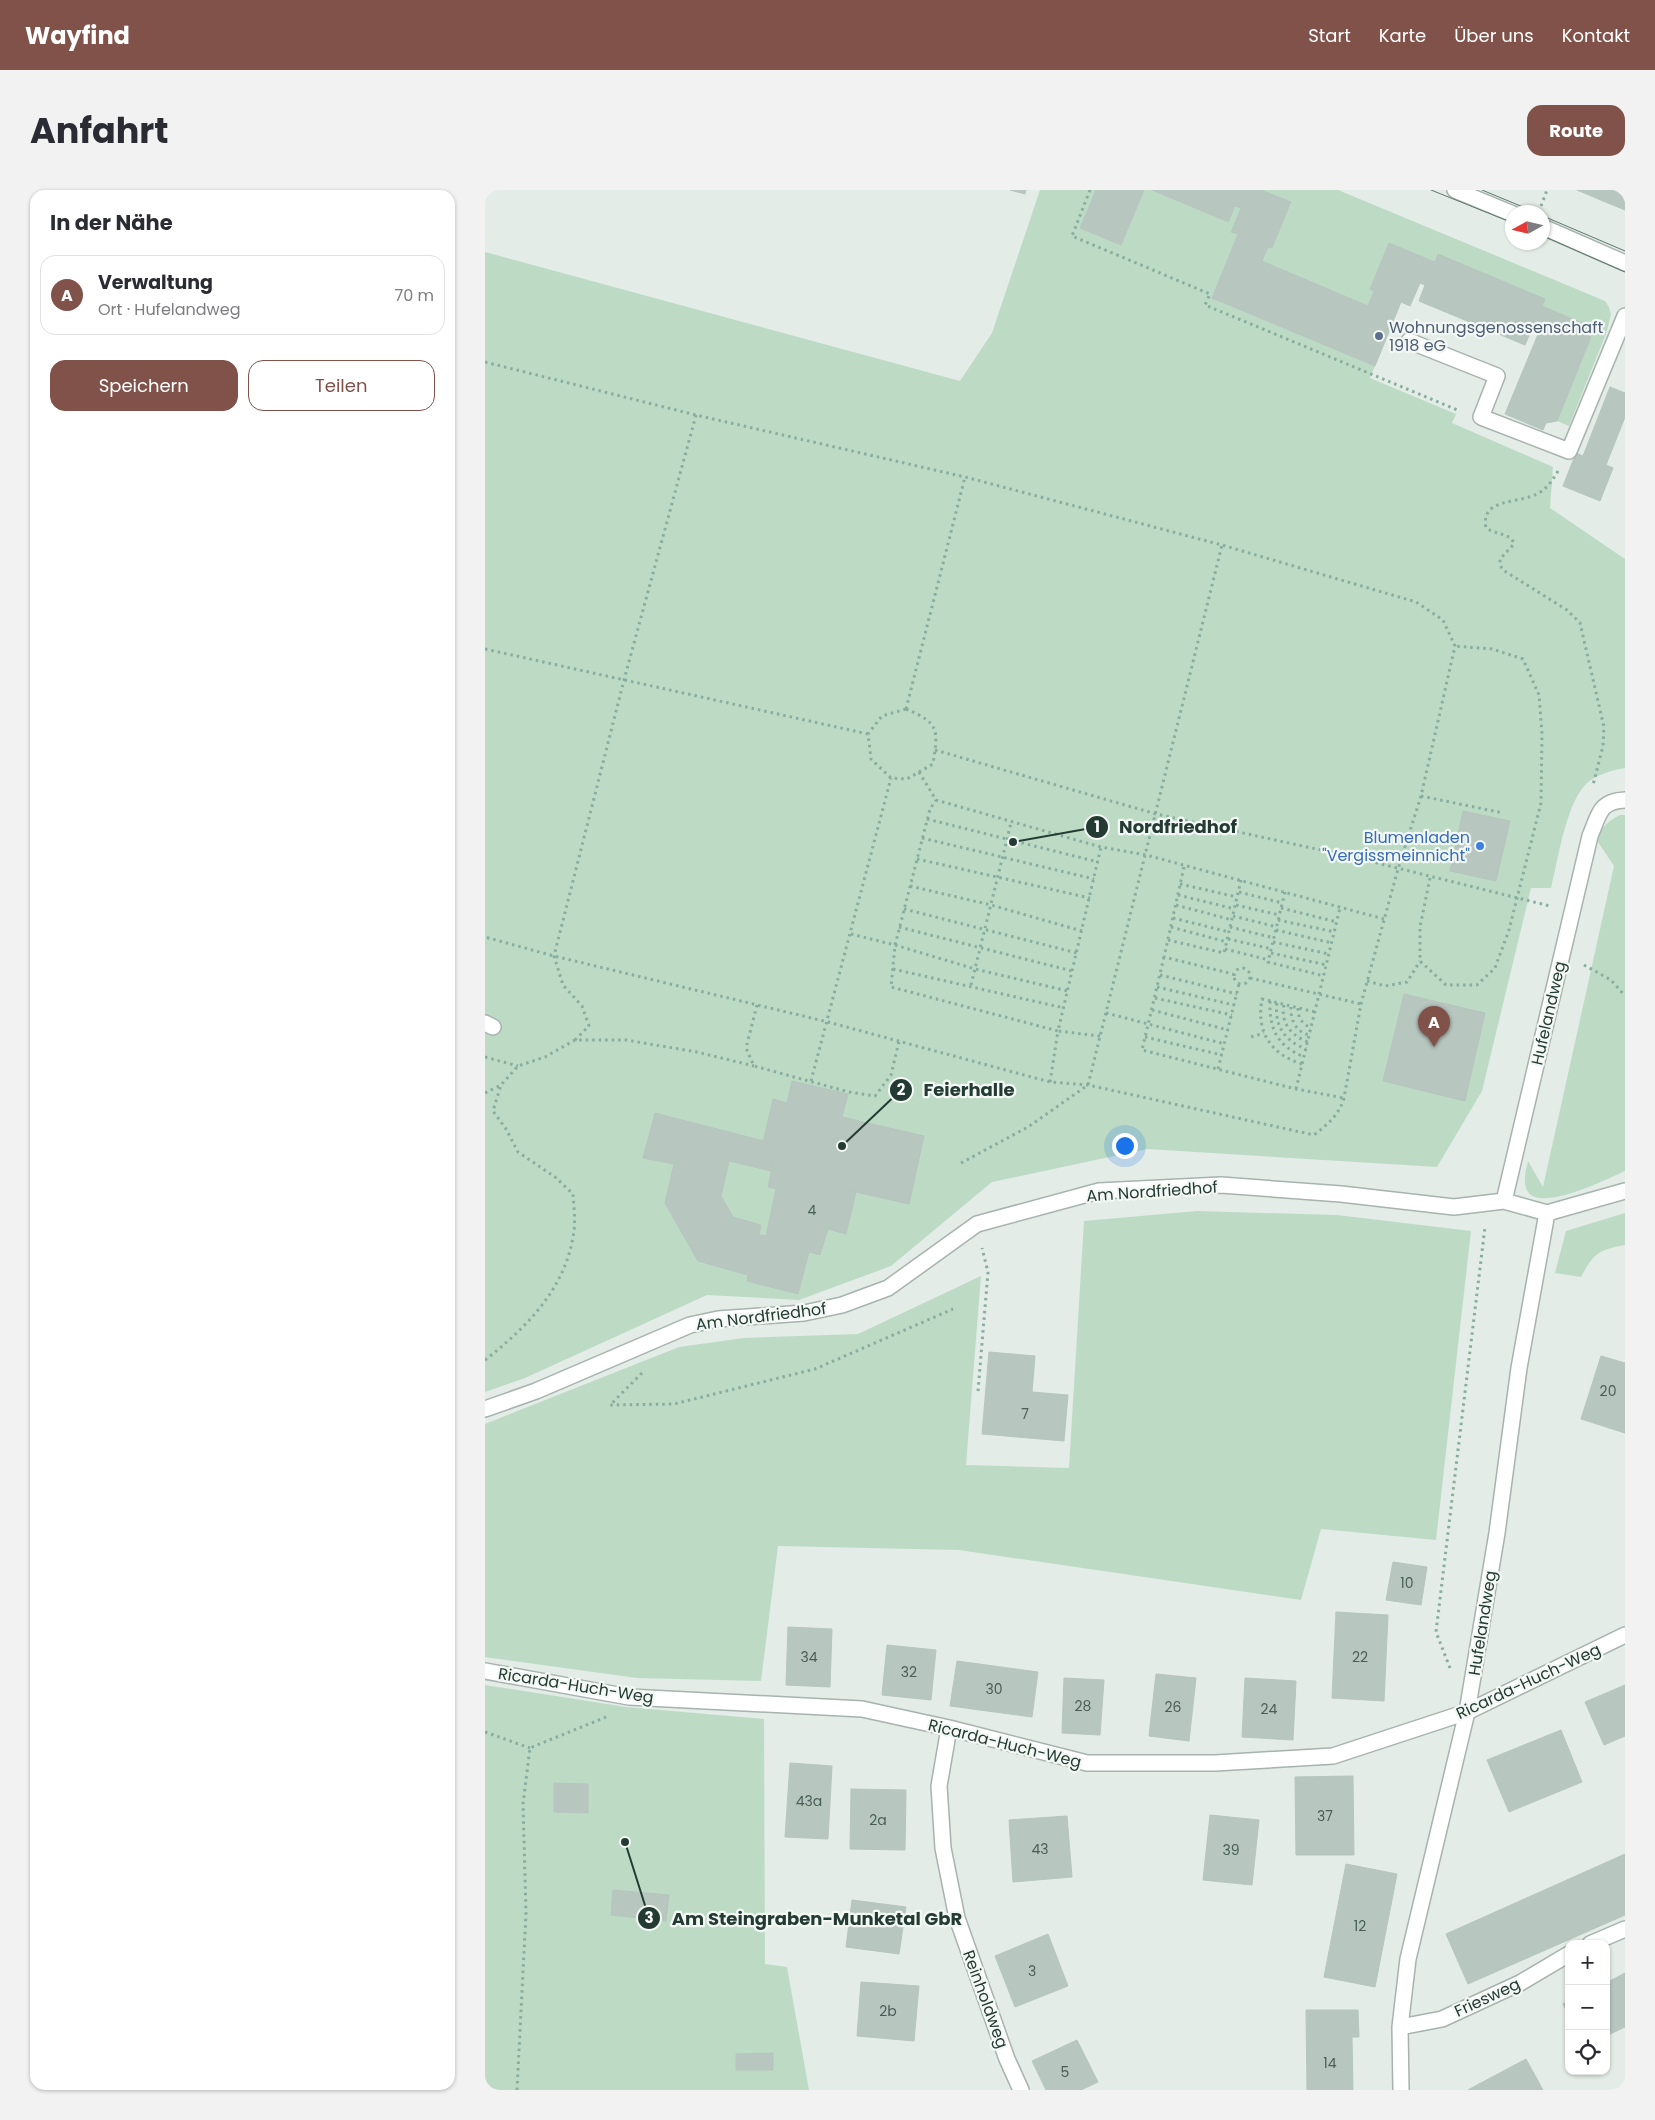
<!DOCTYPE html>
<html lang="de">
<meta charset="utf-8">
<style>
body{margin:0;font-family:Poppins,sans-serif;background:#f2f2f3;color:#2b2b33}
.controls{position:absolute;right:15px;bottom:15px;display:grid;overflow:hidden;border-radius:10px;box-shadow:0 1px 4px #0004}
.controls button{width:45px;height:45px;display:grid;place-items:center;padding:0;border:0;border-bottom:1px solid #e1e1e2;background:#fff;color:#2b2b33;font:25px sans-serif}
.compass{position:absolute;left:1020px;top:15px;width:45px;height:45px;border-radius:50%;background:#fff;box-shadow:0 1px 4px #0004;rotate:262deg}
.you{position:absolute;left:639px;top:955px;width:18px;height:18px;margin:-12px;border:4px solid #fff;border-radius:50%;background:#1a73e8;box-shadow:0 0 0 8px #1a73e833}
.badge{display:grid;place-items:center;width:32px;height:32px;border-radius:50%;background:#80524a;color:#fff;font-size:16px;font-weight:700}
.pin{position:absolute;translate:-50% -41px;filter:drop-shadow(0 1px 2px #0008)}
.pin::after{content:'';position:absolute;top:26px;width:18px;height:15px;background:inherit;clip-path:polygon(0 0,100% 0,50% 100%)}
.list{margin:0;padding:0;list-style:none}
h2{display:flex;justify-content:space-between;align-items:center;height:65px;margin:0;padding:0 20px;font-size:21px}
h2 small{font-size:16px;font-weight:400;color:#7c7c81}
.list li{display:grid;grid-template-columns:32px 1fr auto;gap:15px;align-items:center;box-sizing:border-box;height:80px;margin:0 10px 10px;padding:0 10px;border:1px solid #e1e1e2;border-radius:15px}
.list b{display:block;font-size:19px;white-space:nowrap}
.list p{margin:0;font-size:16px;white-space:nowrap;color:#7c7c81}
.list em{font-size:16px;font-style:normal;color:#7c7c81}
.actions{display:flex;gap:10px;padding:15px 20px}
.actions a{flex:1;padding:11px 0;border:1px solid #80524a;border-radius:15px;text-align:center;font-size:18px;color:#80524a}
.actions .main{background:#80524a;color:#fff}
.icon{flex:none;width:28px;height:28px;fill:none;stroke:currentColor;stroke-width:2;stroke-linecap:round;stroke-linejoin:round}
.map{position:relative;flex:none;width:1140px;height:1900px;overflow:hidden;border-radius:15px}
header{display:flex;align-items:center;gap:30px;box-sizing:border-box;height:70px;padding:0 25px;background:#80524a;color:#fff}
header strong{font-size:24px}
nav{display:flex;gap:28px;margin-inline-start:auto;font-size:18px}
.intro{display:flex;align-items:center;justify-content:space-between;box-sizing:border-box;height:120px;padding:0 30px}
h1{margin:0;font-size:35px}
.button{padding:12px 22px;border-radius:15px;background:#80524a;color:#fff;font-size:18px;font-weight:700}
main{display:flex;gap:30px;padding:0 30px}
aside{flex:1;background:#fff;border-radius:15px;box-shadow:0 1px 4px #0004}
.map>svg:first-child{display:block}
.green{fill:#bddbc4}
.building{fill:#b8c6c0;stroke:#b6c5be}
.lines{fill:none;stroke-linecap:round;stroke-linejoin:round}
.minor-casing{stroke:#a6b3ae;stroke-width:18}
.path{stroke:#86ad9f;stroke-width:3;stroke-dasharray:2.5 4;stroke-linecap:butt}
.minor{stroke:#fff;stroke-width:15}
.tram{stroke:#5e776f;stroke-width:1}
.service-dot{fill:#5c6f8a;stroke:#f3f8f5;stroke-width:2}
.shop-dot{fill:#3f7fe0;stroke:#f3f8f5;stroke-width:2}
.labels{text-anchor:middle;stroke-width:4.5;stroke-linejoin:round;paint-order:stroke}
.number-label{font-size:14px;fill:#495e57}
.service-label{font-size:16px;fill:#4e5e75;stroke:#f3f8f5;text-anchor:start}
.shop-label{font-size:16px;fill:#366cbe;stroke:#f3f8f5;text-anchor:end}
.street-label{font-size:16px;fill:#243b34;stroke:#f3f8f5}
.leader{fill:none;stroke:#243b34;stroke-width:2}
.callout-dot{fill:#243b34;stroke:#f3f8f5;stroke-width:2}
.mark-label{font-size:15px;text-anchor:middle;font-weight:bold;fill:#fff}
.callout-label{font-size:18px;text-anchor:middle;font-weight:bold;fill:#243b34;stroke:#f3f8f5;stroke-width:4.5;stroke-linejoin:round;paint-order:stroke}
</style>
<header>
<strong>Wayfind</strong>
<nav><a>Start</a><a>Karte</a><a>Über uns</a><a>Kontakt</a></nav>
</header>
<div class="intro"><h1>Anfahrt</h1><a class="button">Route</a></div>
<main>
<aside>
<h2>In der Nähe<small></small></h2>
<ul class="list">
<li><span class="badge">A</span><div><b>Verwaltung</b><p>Ort · Hufelandweg</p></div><em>70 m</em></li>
</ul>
<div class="actions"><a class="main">Speichern</a><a>Teilen</a></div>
</aside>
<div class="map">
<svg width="1140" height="1900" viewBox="0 0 1140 1900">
<rect width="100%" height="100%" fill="#e3ece7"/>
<path class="green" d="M555 0H611L595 38 636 55 659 0H667L742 32 750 16 756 18 746 41 753 44 727 108 890 176 885 188 971 224 967 233 1068 277 1065 318 1140 369V578C1128 580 1110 585 1101 594 1081 614 1073 670 1066 698H1046L997 901 952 977 662 959 507 992 406 1076 314 1110 222 1105 40 1188 0 1202V62L475 191 507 143Z
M776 0H853L1120 111 1124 117 1126 125 1121 144 1084 236 1072 231 1106 147 1099 144 1102 135 1057 116 1060 109 953 65 950 72 904 53 885 99 889 101 883 116 777 71 783 57 787 58 806 13Z
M1135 625H1140V981C1122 989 1057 1022 1043 1002 1037 993 1041 980 1043 971L1058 997 1129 676 1111 649C1117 637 1123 631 1135 625Z
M712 1021 852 1025 986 1041 951 1350 836 1339 816 1410 474 1360 293 1356 276 1491 152 1488 0 1467V1234L194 1157 259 1148 373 1144 496 1086 481 1275 584 1278 599 1031Z
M1140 1023V1055C1113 1060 1109 1063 1096 1087L1070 1083 1081 1041Z
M0 1495 141 1517 279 1529 280 1774 302 1777 324 1900H0Z"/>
<path class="building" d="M525 0H541L540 4Z
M611 0H659L636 55 595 38Z
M667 0H776L806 12 787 58 783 57 777 71 883 116 889 101 885 99 904 53 950 72 953 64 1060 109 1057 116 1102 135 1099 144 1106 147 1072 231 1061 233 1058 240 1020 224 1054 142 1047 139 1040 155 934 111 940 95 935 93 925 116 916 112 890 176 727 108 753 44 746 42 756 18 750 16 743 32Z
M1092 0H1140V20L1118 11Z
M1125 197 1140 203V227L1121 275 1128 278 1115 311 1078 296 1091 263 1098 266Z
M978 621 1025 631 1011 691 965 681Z
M919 804 1000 823 980 911 898 891Z
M307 891 363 904 357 927 439 946 424 1014 340 995 336 1009 283 997 290 964 276 961 288 909 302 913Z
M170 923 279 951 276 961 290 964 286 981 244 971 236 1006 248 1027 276 1035 274 1045 281 1046 291 999 336 1009 340 995 371 1002 361 1044 343 1039 335 1065 324 1062 313 1104 262 1091 263 1085 213 1071 180 1013 189 974 158 968Z
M504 1162 550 1166 547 1202 583 1205 579 1251 497 1244Z
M1116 1166 1140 1173V1243L1096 1229Z
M908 1372 942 1377 936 1415 901 1410Z
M851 1422 903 1425 899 1511 847 1508Z
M303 1437 347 1439 345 1497 301 1495Z
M402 1455 451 1460 446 1510 397 1505Z
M472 1471 553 1482 547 1527 465 1516Z
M671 1484 711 1488 704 1551 664 1546Z
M579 1488 619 1490 615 1545 577 1543Z
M760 1488 811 1491 808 1550 757 1547Z
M1140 1495V1546L1119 1555 1100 1512Z
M1076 1540 1097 1592 1024 1622 1002 1570Z
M305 1573 347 1576 343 1649 300 1647Z
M868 1586 869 1665H811L810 1587Z
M69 1593 103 1594V1623L69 1622Z
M366 1599 421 1600 420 1660 365 1659Z
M725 1625 774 1630 767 1695 718 1690Z
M582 1626 587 1687 528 1692 524 1630Z
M1140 1664V1725L983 1794 961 1744Z
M861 1674 912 1684 890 1797 839 1787Z
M128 1700 184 1705 181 1731 126 1725Z
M367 1710 421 1717 414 1764 361 1757Z
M563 1744 583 1796 530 1817 510 1766Z
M1140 1783V1837L1121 1846V1793Z
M376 1792 434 1796 429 1851 372 1846Z
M1084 1811V1825L1078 1814Z
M821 1820H873L874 1847H867L868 1900H822Z
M592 1850 613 1892 596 1900H561L547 1871Z
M288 1863V1880H251V1864Z
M1041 1869 1058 1900H983L994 1894Z"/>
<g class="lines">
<defs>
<path id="minor" d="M970 0 1028 24
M1058 37 1140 73
M924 151 1012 186 996 227 1084 261 1140 126
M0 833 8 837
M1019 1011 1105 646C1114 625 1114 611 1140 610
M0 1219 51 1201 205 1135 233 1129 319 1123 357 1115 403 1098 492 1034 614 1001 736 995 856 1004 969 1017 1019 1011 1062 1023 1140 1001
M0 1481 144 1507 377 1519 464 1538 602 1573H730L848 1566 982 1522 1140 1445
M464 1538 454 1596 458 1658 472 1728 522 1869 536 1900
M1105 1754 1140 1739
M915 1837 957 1829 1035 1793 1084 1764
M916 1900 915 1837 923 1769 982 1522 1012 1343 1034 1178 1062 1023"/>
</defs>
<use href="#minor" class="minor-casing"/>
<path class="path" d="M605 0 587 46 725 104 720 115 975 221
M1056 16 1062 0
M0 172 211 225 480 287 737 355 931 412 958 430 970 456 936 606 913 679 876 814 859 908C854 925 843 934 829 945L603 895 565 892 343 832 69 766 0 747
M1073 281C1067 291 1062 299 1052 304 1032 314 995 308 1001 338 1010 344 1019 343 1027 349L1029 354 1015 369V375L1018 380 1082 420 1095 433 1119 537 1118 556 1108 595
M0 459 383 544
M421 519 480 287
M421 519C455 533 453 540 448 574L422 589 406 588 386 569 383 544 397 526Z
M450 560 671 624 868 667 1065 716
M434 582 451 610 616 657 661 665 899 729
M936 606 1018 623
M442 629 613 672
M437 648 609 689
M432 669 605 708
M699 677 679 767 748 784
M945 688 935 737V771L961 795H992L1010 778 1024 740 1056 613 1057 544 1054 505 1038 469 1007 459 970 456
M695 694 752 707
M425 696 506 715 597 741
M754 702 797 713
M800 702 783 772 839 786
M693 705 750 719
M691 715 747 730
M751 715 794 725
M796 718 852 732
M419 719 592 763
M748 726 792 737
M688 728 744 742
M793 730 850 742
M414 737 587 781
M686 737 742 752
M745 737 789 748
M791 740 847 753
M366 744 410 755 445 619 451 610
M743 749 787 759
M683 750 739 763 756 690
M788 752 844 764
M740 759 784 770
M786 763 842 775
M679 767 657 860 811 899 859 908
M1099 775 1126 790 1140 806
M749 786a8 8 0 1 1 16 0a8 8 0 1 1-16 0Z
M408 779 579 818
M675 785 752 804
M765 788 876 814
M882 791 900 796 922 792 935 771
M486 795 526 633
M672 797 749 815
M670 808 747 825
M785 811C784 840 793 856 819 867
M792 813C789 836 800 851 821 859
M272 815 261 858 269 876 364 902 390 906 406 885 414 851
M799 815C795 833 807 846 823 852
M806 817C805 829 811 843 825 845
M813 818C813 829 818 834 826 838
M667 820 743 840
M621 823 740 854
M615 846 573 841 616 657
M660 847 737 865
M766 847 779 843
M90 850 104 836 97 816 78 795 69 766 139 490 211 225
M0 867 33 876
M817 874C786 864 771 843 777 809L830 822
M733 879 754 794
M326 891 406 588
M565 892 573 841 406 797 410 755 490 779 583 801
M811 899 855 718
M0 903 16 895 33 876 60 867 90 850H141L212 862 269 876
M476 973 543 937 603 895 737 355
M0 1170C41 1138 79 1100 88 1047 91 1034 89 1018 88 1004L70 987 33 962 21 939 8 921 16 895
M157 1183 125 1215 189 1214 330 1179 468 1119
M493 1201 503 1082 497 1058
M965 1478 951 1442 1000 1037
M0 1542 45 1558
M32 1900 41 1723 38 1614 45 1558 121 1527"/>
<use href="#minor" class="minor"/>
<path class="tram" d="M946 0 1028 33
M997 0 1050 22
M1058 26 1140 61
M1058 46 1140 82"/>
</g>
<circle class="service-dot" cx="894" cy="146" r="5"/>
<circle class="shop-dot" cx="995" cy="656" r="5"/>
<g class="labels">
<g class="number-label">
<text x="327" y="1025">4</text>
<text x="1123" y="1206">20</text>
<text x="540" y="1229">7</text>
<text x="922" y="1398">10</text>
<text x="324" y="1472">34</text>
<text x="875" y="1472">22</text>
<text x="424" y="1487">32</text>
<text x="509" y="1504">30</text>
<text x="598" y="1521">28</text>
<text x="688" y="1522">26</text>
<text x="784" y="1524">24</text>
<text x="324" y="1616">43a</text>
<text x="840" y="1631">37</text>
<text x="393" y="1635">2a</text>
<text x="555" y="1664">43</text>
<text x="746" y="1665">39</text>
<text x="875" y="1741">12</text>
<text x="547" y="1786">3</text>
<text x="403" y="1826">2b</text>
<text x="845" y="1878">14</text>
<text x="580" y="1887">5</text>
</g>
<g class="service-label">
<text x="904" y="143">Wohnungsgenossenschaft<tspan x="904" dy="18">1918 eG</tspan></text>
</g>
<g class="shop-label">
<text x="985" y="653">Blumenladen<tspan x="985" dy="18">"Vergissmeinnicht"</tspan></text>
</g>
<g class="street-label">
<text transform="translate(1063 823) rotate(-77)" y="6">Hufelandweg</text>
<text transform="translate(667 1001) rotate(-4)" y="6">Am Nordfriedhof</text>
<text transform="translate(276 1126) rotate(-7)" y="6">Am Nordfriedhof</text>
<text transform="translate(997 1433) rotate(-81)" y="6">Hufelandweg</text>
<text transform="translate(1043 1491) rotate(-25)" y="6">Ricarda-Huch-Weg</text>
<text transform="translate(91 1495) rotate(9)" y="6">Ricarda-Huch-Weg</text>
<text transform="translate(520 1553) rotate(14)" y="6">Ricarda-Huch-Weg</text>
<text transform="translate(1002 1807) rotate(-25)" y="6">Friesweg</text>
<text transform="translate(501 1809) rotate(70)" y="6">Reinholdweg</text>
</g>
</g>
<path class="leader" d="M528 652L612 637M357 956L416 900M140 1652L164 1728"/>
<g class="callout-dot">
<circle cx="528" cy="652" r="5"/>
<circle cx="357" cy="956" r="5"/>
<circle cx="140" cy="1652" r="5"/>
<circle cx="612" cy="637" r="12"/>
<circle cx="416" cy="900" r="12"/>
<circle cx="164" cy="1728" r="12"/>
</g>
<g class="mark-label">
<text x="612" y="642">1</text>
<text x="416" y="905">2</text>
<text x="164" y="1733">3</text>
</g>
<g class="callout-label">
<text x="693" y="643">Nordfriedhof</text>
<text x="484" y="906">Feierhalle</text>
<text x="332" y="1735">Am Steingraben-Munketal GbR</text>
</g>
</svg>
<div class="controls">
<button>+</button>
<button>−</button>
<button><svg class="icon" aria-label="locate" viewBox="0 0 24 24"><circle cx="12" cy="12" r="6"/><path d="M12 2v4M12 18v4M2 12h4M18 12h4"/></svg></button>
</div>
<svg class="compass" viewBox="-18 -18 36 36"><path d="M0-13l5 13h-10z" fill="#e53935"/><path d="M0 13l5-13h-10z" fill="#7c7c81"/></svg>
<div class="you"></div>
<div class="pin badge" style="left:949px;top:857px">A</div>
</div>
</main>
